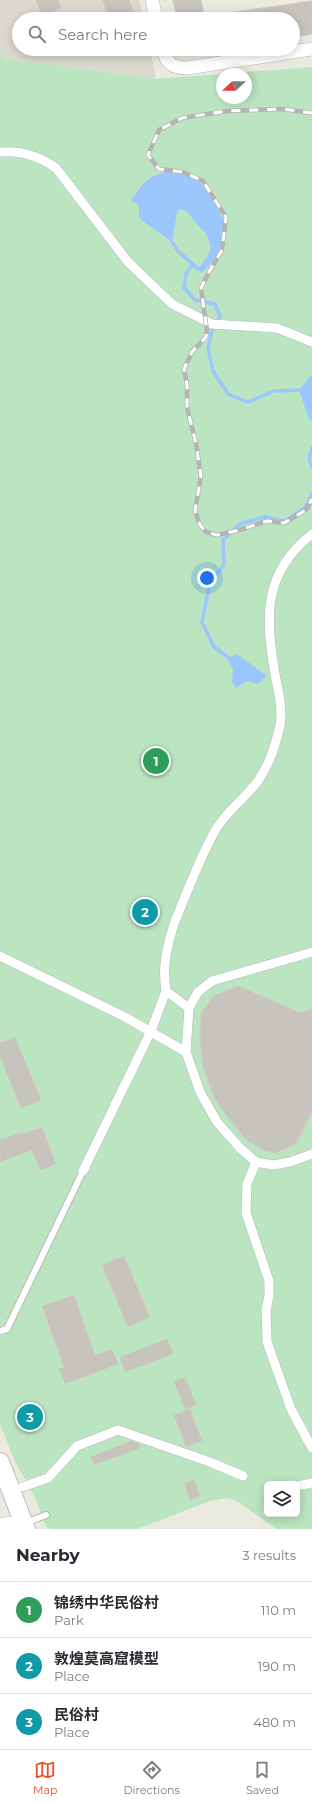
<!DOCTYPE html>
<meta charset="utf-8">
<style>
body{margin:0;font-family:Montserrat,"Noto Sans SC",sans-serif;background:#f7f7f7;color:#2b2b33}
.controls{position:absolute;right:12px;bottom:12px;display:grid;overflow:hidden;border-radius:6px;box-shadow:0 2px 10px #0003}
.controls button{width:36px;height:36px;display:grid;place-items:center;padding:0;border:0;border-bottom:1px solid #e1e1e2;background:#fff;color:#2b2b33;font:20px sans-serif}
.compass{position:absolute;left:216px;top:68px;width:36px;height:36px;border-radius:50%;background:#fff;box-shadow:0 2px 10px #0003;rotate:248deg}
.you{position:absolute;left:207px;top:578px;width:14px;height:14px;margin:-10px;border:3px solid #fff;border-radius:50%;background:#1a73e8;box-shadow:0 0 0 6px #1a73e833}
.badge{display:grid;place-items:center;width:26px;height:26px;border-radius:50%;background:#e75129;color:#fff;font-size:13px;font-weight:700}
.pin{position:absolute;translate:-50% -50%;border:2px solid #fff;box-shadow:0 1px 4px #0006}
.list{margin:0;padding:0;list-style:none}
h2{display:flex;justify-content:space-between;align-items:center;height:52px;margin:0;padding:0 16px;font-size:17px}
h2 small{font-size:13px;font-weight:400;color:#7c7c81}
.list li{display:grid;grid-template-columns:26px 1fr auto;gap:12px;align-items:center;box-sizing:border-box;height:56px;padding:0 16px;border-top:1px solid #e1e1e2}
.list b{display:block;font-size:15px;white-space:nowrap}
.list p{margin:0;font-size:13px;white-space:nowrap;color:#7c7c81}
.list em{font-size:13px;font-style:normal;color:#7c7c81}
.icon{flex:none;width:22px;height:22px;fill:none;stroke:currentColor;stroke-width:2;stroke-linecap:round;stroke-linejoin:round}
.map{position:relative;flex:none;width:312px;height:1529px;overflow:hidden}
.search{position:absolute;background:#fff;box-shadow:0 2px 10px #0003;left:12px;right:12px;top:12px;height:44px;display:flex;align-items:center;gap:10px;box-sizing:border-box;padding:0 14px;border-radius:22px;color:#7c7c81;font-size:15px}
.sheet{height:220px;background:#fff}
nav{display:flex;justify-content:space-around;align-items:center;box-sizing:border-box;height:56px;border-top:1px solid #e1e1e2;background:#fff;font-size:11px;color:#7c7c81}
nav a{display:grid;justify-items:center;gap:2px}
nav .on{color:#e75129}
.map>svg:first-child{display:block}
.education{fill:#dbd9cd}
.green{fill:#bbe4c0;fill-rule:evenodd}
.water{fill:#9cc6fe}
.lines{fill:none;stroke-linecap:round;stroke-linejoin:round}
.stream{stroke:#9cc6fe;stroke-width:3.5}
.building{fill:#c6c4bc;stroke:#d0ccbe}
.service-casing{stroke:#b7b9be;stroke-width:8}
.pedestrian-casing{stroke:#b7b9be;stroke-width:10}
.minor-casing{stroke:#b7b9be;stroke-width:14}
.secondary-casing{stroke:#b8bac1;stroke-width:20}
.service{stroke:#fff;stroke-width:6}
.pedestrian{stroke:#fff;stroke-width:9}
.minor{stroke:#fff;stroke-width:13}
.secondary{stroke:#fff;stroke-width:18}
.rail-casing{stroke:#b3b4b4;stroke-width:4.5}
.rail{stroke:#fff;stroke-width:3;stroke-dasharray:9;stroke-linecap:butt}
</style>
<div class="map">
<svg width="312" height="1529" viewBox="0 0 312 1529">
<rect width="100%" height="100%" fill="#ebeadf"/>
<path class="education" d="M0 0H139L143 19H19V49H150L156 79 2 59 0 49Z"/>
<path class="green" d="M0 49 3 59 156 79 312 67V1529H276L237 1501 227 1498 210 1501 137 1529H51L46 1527 36 1499 15 1462 0 1424ZM222 74H246V98H222ZM267 1484H297V1514H267Z"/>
<path class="water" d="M165 170 184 174 198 180 212 198 224 221 220 253 202 273 198 269 209 254 211 246 206 234 193 219 187 212 180 209 177 212 172 242 140 219 138 204 131 201C139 189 147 175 162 174Z
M311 375 312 376V421L309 419 299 390Z
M237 654 267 676 258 684 247 681 236 688 232 682 233 669 228 660 229 658Z"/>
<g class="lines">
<path class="stream" d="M172 242 179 252 193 264
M198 269 193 264 186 274 184 288 195 300 215 304 220 316 212 331 208 348 213 371 228 394 248 402 274 391 299 390
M312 448 309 459 312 467
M229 658 214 647 202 622 210 583 224 565 223 540 240 524 264 517 285 521 305 508 312 494"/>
</g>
<path class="building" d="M36 0H58L61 8 42 16Z
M102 0H129L134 13 120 19H110Z
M173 0H201L205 19H177Z
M312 1V34L293 37V19H228L227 13Z
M238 986 301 1013 312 1009V1111L296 1144 275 1153 262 1150 246 1139 230 1120 214 1097 203 1067 200 1038 201 1014 213 996Z
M15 1037 41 1100 21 1108 0 1057V1043Z
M42 1127 56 1164 40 1170 32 1150 0 1162V1140L23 1132V1134Z
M124 1256 150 1317 128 1327 102 1265Z
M74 1295 95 1355 112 1349 118 1364 65 1384 59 1369 64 1367 42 1306Z
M167 1339 173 1354 125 1372 120 1357Z
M185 1377 196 1405 185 1409 174 1382Z
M32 1405 40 1424 28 1429 21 1410Z
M190 1409 202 1441 186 1447 174 1415Z
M131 1441 139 1444 140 1448 94 1465 91 1457Z
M194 1480 200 1496 190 1500 184 1483Z"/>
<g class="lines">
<defs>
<path id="service" d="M0 1331 7 1329 83 1171
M25 1523 46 1515"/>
<path id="pedestrian" d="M0 152C21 150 39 156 56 168L128 262 172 304 212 324 277 328 312 342
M312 952 212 981 198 992 189 1008 186 1052 200 1092 217 1122 240 1148 256 1162 273 1165 290 1162 312 1154
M0 956 125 1017 186 1052
M189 1008 166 991C162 967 167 946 174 924 187 892 199 859 216 829 227 811 245 798 258 781 269 765 276 744 280 725 283 708 278 690 275 674 265 618 263 572 312 534
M256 1162 247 1184 246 1213 269 1281V1296L266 1310 267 1342 291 1409 312 1448
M83 1171 151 1031 166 991
M297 1486 312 1483
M22 1487 48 1478 77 1446 118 1430 210 1462 243 1476"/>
<path id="minor" d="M152 0 156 19
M163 49C166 63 172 68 187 68L312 49
M0 1525 9 1523 24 1524"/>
<path id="secondary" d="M0 1462 26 1529"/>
</defs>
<use href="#service" class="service-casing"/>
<use href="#pedestrian" class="pedestrian-casing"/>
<use href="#minor" class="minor-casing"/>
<use href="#secondary" class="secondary-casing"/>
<use href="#service" class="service"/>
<use href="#pedestrian" class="pedestrian"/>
<use href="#minor" class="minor"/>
<use href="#secondary" class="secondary"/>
<defs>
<path id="rail" d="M312 113 283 109 227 111 182 118 159 130 148 155 159 169 183 172 203 181 226 217 222 250 208 274 201 288 207 331 206 337 192 352 184 369 187 385V407L196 444 201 476 195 511 200 525 206 532 217 535 240 530 267 521 284 523 306 510 312 499"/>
</defs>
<use href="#rail" class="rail-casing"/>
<use href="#rail" class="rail"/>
</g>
</svg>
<div class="controls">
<button><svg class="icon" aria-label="layers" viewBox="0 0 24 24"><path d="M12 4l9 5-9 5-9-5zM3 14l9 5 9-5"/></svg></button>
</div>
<svg class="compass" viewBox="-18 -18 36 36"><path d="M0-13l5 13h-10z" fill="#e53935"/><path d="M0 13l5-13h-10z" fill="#7c7c81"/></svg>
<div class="you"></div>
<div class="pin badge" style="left:156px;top:761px;background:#2e9e5b">1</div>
<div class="pin badge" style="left:145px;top:912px;background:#0f9aa8">2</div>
<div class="pin badge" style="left:30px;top:1417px;background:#0f9aa8">3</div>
<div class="search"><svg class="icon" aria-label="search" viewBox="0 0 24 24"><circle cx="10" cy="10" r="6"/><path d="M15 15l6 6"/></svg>Search here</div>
</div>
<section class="sheet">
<h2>Nearby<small>3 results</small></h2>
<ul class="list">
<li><span class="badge" style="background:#2e9e5b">1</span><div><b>锦绣中华民俗村</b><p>Park</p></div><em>110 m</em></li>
<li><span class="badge" style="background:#0f9aa8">2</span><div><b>敦煌莫高窟模型</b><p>Place</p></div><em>190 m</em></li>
<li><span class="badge" style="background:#0f9aa8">3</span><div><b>民俗村</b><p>Place</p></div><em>480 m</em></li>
</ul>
</section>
<nav>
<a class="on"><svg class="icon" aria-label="map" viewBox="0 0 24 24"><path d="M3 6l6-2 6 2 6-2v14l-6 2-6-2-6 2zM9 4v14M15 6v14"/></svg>Map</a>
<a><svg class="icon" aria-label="directions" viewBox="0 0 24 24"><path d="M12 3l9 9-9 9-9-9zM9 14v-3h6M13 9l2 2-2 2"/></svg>Directions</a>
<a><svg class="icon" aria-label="saved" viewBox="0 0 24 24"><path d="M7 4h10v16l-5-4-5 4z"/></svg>Saved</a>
</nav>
